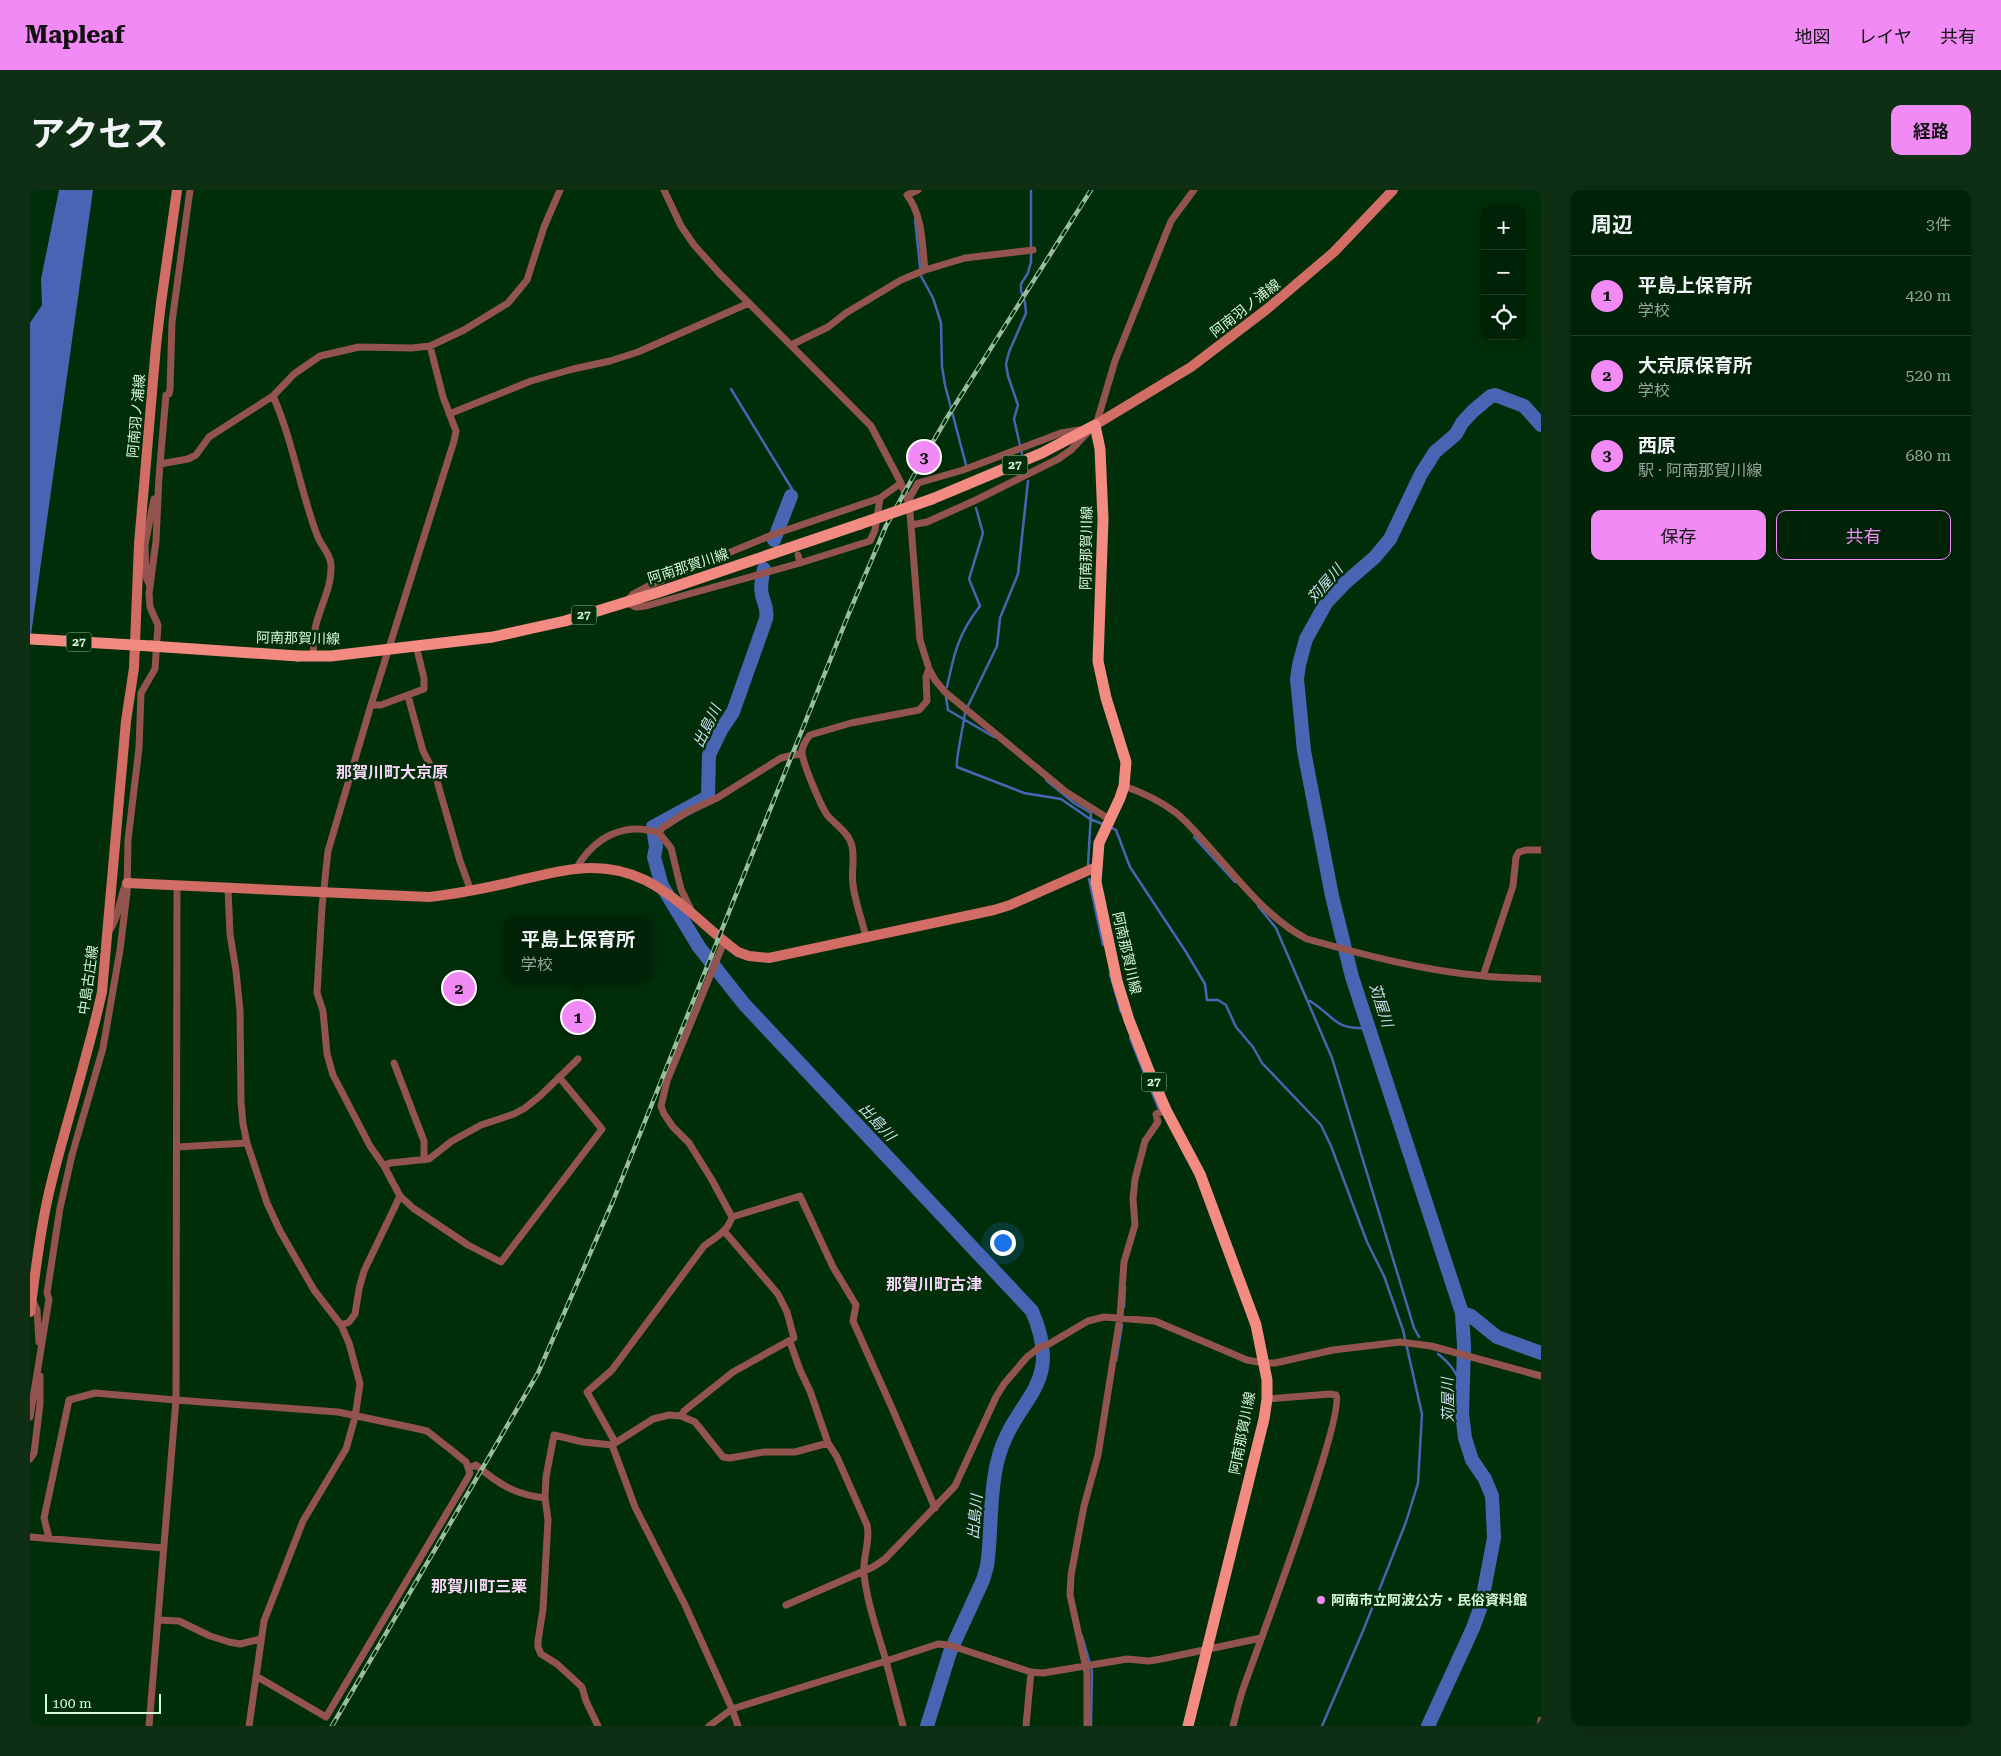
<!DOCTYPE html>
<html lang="ja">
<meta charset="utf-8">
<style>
body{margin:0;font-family:"Roboto Serif","Noto Sans JP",serif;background:#0e2f14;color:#f1f3f6}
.controls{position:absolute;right:15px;top:15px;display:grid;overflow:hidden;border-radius:10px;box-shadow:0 2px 12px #0003}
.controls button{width:45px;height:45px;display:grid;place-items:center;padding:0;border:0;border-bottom:1px solid #223f28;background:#002206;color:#f1f3f6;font:25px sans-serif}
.scale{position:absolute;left:15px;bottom:12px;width:116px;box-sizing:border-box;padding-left:5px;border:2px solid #d8f7d9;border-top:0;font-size:14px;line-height:18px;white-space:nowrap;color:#d8f7d9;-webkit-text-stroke:4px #002e08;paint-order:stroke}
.you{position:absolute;left:972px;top:1052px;width:18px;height:18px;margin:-12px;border:4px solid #fff;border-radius:50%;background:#1a73e8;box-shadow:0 0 0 8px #1a73e833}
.badge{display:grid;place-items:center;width:32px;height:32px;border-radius:50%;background:#f18af4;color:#111;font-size:16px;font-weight:700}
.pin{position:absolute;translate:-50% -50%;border:2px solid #fff;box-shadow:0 1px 5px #0006}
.popup{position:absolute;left:474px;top:727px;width:148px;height:65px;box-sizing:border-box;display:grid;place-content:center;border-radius:10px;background:#002206;filter:drop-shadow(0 1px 4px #0005);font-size:16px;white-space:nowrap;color:#95a49b}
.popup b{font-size:19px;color:#f1f3f6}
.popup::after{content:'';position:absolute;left:50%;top:100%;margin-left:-10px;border:10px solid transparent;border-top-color:#002206}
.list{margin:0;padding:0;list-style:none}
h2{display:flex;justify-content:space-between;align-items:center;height:65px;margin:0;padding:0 20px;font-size:21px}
h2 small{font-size:16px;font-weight:400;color:#95a49b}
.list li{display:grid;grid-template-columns:32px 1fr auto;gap:15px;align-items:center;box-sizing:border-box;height:80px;padding:0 20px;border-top:1px solid #223f28}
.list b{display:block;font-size:19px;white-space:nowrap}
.list p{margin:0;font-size:16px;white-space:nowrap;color:#95a49b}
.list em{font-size:16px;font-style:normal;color:#95a49b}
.actions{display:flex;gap:10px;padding:15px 20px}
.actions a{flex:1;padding:11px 0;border:1px solid #f18af4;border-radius:10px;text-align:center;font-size:18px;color:#f18af4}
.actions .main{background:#f18af4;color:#111}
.icon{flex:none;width:28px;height:28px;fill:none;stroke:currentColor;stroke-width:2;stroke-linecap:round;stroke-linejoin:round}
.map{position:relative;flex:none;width:1511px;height:1536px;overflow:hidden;border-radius:10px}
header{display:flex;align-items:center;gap:30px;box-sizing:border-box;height:70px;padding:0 25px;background:#f18af4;color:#111}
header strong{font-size:24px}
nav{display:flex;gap:28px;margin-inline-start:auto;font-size:18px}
.intro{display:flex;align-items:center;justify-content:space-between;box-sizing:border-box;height:120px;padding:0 30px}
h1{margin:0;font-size:35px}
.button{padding:12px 22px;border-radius:10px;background:#f18af4;color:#111;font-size:18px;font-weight:700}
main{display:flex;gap:30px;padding:0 30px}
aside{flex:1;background:#002206;border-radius:10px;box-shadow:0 2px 12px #0003}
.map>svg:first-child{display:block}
.water{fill:#4765b3}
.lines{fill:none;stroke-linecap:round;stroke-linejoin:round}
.stream{stroke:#4765b3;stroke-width:2.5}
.river{stroke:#4765b3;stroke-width:14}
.street{stroke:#93544e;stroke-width:7}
.secondary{stroke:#d26d65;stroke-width:10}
.primary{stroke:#f38b82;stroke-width:11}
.rail-casing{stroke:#9abe9d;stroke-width:4.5}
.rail{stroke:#002e08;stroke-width:2.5;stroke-dasharray:8;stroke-linecap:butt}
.primary-bridge{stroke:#f38b82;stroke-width:11}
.poi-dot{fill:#f18af4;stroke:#002e08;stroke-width:2}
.labels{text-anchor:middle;stroke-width:5;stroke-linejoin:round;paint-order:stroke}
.shield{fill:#002e08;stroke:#97bb9a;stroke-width:1}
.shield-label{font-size:12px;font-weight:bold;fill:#d8f7d9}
.street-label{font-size:14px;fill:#d8f7d9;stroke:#002e08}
.poi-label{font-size:14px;font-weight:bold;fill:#d8f7d9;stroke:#002e08;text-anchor:start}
.water-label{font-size:15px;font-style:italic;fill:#d3ddf2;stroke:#002e08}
.quarter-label{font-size:16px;font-weight:bold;fill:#f9d6f9;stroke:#002e08}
</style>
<header>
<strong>Mapleaf</strong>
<nav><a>地図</a><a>レイヤ</a><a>共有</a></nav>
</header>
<div class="intro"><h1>アクセス</h1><a class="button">経路</a></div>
<main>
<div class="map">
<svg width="1511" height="1536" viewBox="0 0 1511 1536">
<rect width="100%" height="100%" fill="#002e08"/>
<path class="water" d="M29 0H63L0 452V133L12 115 11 89Z"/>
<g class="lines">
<path class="stream" d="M885 29 891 86 903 108 911 133 912 177 915 195 936 275
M701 199 762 299 761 306
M992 264 984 229 988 215 978 186 976 174 979 162 996 123 995 112 991 101V94L998 83 1001 72V0
M917 497C924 464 928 444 950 416L939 389 953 343 946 318
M916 507 918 520 964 547
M938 516 967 456 970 428 988 384 998 291
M935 523C934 533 925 572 927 577L994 603 1031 609 1060 629 1075 635
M1016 590 1044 613 1061 623 1058 675
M1080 637 1086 640 1100 677 1156 762 1175 794 1177 810H1188L1196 815 1206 837 1223 857 1232 873 1291 935 1301 956 1337 1052 1354 1086 1373 1140 1392 1224 1388 1293 1376 1332 1333 1441 1292 1536
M1164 647 1205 692
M1059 689 1073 755
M1228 716 1246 738 1302 868 1384 1138 1389 1147
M1080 784 1091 822
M1280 811C1307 828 1303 840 1340 838
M1100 848 1130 922
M1094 1117 1095 1097
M1408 1164C1421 1174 1426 1182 1432 1197
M1086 1171 1092 1135
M1052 1446 1062 1481 1061 1536"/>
<path class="river" d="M744 350 761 306
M734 379C732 387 730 397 732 405 734 415 738 417 736 429L703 522 691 540 679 565 678 607 623 637 626 657 624 667 632 696 669 757 714 814 1002 1121C1036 1200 982 1207 967 1273 959 1306 962 1342 957 1376L953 1390 920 1462 897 1536
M1432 1123 1441 1126 1467 1147 1511 1163
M1398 1536 1443 1438 1451 1416 1464 1348 1462 1306 1455 1289 1442 1270 1435 1248 1432 1223 1434 1156 1432 1123 1322 787 1302 706 1274 561 1267 489 1269 475 1276 449 1296 413 1315 393 1345 367 1360 349 1391 284 1405 262 1426 244 1432 233 1443 221 1461 206 1465 205 1494 216 1511 235"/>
<path class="street" d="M634 0 651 36 664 55 690 84 841 236 871 293 850 308 742 345 618 396 603 404 596 412 606 417 616 416 770 373
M888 0 877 5C893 26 892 55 895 80
M761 155 798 137 816 123 871 90 895 80 935 68 1003 60
M400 156 413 207 426 241 424 251 341 515 298 661 292 717 287 803 293 821 297 864 303 885 340 956 354 976 370 1006 383 1018 438 1055 471 1072 572 939 529 887
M243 206C263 251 270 300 287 345 291 356 301 364 301 376 302 398 289 418 285 439 283 448 283 457 284 466
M419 224 501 191 543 179 580 171 608 162 719 113
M1066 235 1085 171 1141 31 1164 0
M130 274 136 205 139 204 140 199 142 132 160 0
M129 289 130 274 158 269 166 265 179 247 243 206 264 184 290 166 329 157 382 158 400 156 434 140 478 113 497 90 514 37 530 0
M871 293 878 311 880 323 890 450 899 479 905 490 915 502 1036 602 1079 629
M878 311 888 293 933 280 1031 243 1049 240
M881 335 897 332 946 310 1028 269 1041 260 1058 242
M112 355H115L116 387 120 396
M115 355 124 309
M768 365 770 373 840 351 845 340 850 308
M378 506 393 561 405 584 430 671 441 701
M341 515H351L394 499V488L386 456
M1094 596C1111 602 1130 611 1145 622 1158 632 1169 646 1180 658 1209 690 1238 729 1277 749 1335 765 1394 781 1454 786 1473 788 1492 788 1511 789
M629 643 632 638 657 622 687 608 751 568 772 563
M547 677C565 647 595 631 629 643L641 658 651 699 661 720
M198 698 200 744 206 781 210 821 211 912 213 934 217 953 237 1013 250 1041 284 1100 311 1135 319 1153 330 1194 325 1227 316 1259 273 1331 234 1431 219 1536
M78 743C89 728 89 710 96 693
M836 747C832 730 825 712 823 695 821 682 825 669 822 656 819 643 807 636 798 626 792 619 772 572 772 562 772 556 776 550 780 545L821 533 889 520 897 511 896 487 899 479
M1453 786 1483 696 1486 667 1489 662 1496 660H1511
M364 873 394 951V970
M147 957 217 953
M354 976 360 973 399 969 422 951 451 935 484 924 495 918 510 906 548 869
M702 1027 770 1006 803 1077 826 1115 823 1131 862 1218 905 1318
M2 1109 7 1120 9 1152
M311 1135 319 1132 325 1124 329 1099 334 1081 370 1006
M651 1226 654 1221 703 1182 764 1148 757 1122 748 1104 694 1041
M0 1227 19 1109 17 1103 30 1018 42 965 73 858 90 760 97 703 98 650 109 558 111 503 125 479 128 435 120 417 119 404 126 351 129 286
M585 1252 557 1202 582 1180 674 1056C686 1047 698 1041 702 1027L682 990 659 953 643 937 634 924 631 916 637 891 694 752
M582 1255 605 1317 655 1415 702 1519 708 1536
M0 1269 4 1263 10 1214V1186
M439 1278 446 1275C470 1295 484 1304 515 1308L518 1330 513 1419 508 1451V1457L511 1464 527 1474 552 1497 556 1511 568 1536
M515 1308 516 1287 524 1245 553 1252 582 1255 623 1229 639 1225 651 1226 665 1232 693 1267 700 1268 734 1262H765L798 1253
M0 1347 134 1358
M19 1348 14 1328 39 1210 65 1203 146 1210 147 695
M756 1415 843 1377 855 1369 925 1296 966 1207 974 1194 997 1167 1010 1157 1019 1154 1058 1131 1074 1127 1125 1131 1217 1170 1234 1173H1245L1303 1160 1370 1152 1401 1156 1511 1186
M128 1430 149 1431 180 1446 199 1452 210 1454 231 1449
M119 1536 146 1210 308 1222 384 1238 397 1241 420 1259 436 1272 440 1283 437 1289 296 1527 226 1486
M679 1536 702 1519 856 1471C848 1443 837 1413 834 1384 832 1367 841 1352 837 1335L807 1267 798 1253 780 1201 770 1180 760 1152
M873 1536 856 1471 908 1454 919 1455 1001 1482 1013 1483 1097 1469 1119 1471 1131 1469 1231 1448
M996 1536 1001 1482
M1057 1536V1483L1040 1405 1041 1385 1054 1316 1068 1265 1090 1127 1094 1072 1105 1035 1103 1009 1105 989 1115 951 1128 932 1126 924 1136 920
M1203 1536C1206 1524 1209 1511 1213 1499 1226 1462 1316 1225 1306 1205L1300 1204 1237 1209
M1510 1536 1511 1530"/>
<path class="secondary" d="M1065 235 1161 177 1237 119 1304 62 1363 0
M97 693 399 707C426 704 451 699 478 693 525 682 568 667 615 690 650 708 677 739 708 762L719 766 739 768 964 720 980 715 1066 677
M0 1122C6 1078 11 1033 22 990 38 927 58 865 72 802L96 531 104 478 109 354 126 156 131 113 147 0"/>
<path class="primary" d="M902 309 1012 263 1065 235 1070 259 1073 329 1068 471 1076 508 1096 572 1094 596 1090 608 1069 653 1066 692 1087 791 1099 830 1119 881 1136 920 1170 984 1226 1135 1237 1190V1209L1234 1229 1158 1536
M0 449 121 456
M268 466H301L386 456 463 447 503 438 535 431 629 402 830 334"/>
<defs>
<path id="rail" d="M302 1536 508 1183 583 1011 819 423 856 336 894 267 918 226 1061 0"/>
</defs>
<use href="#rail" class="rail-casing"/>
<use href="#rail" class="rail"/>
<path class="primary-bridge" d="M830 334 902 309
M121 456 268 466"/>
</g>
<circle class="poi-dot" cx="1291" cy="1410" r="5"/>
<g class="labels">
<g class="shield">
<rect x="972.5" y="265.5" width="25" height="19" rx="4"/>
<rect x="541.5" y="415.5" width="25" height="19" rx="4"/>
<rect x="36.5" y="442.5" width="25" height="19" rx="4"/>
<rect x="1111.5" y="882.5" width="25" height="19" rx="4"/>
</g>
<g class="shield-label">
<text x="985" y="279">27</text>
<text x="554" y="429">27</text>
<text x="49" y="456">27</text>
<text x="1124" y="896">27</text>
</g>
<g class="street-label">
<text transform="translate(1215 118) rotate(-38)" y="5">阿南羽ノ浦線</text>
<text transform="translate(106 226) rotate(-85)" y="5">阿南羽ノ浦線</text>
<text transform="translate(1056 358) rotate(-89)" y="5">阿南那賀川線</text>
<text transform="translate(658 376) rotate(-18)" y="5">阿南那賀川線</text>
<text transform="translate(268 448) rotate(1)" y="5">阿南那賀川線</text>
<text transform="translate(1097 763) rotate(77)" y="5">阿南那賀川線</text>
<text transform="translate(58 790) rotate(-82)" y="5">中島古庄線</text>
<text transform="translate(1212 1243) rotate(-79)" y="5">阿南那賀川線</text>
</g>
<g class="poi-label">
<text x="1301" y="1415">阿南市立阿波公方・民俗資料館</text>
</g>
<g class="water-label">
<text transform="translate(1295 394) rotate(-49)" y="5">苅屋川</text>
<text transform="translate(677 536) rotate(-64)" y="5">出島川</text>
<text transform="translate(1351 815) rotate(72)" y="5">苅屋川</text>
<text transform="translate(847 932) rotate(47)" y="5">出島川</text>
<text transform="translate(1418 1210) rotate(-91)" y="5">苅屋川</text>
<text transform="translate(945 1327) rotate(-85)" y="5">出島川</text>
</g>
<g class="quarter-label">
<text x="362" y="588">那賀川町大京原</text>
<text x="904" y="1100">那賀川町古津</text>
<text x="449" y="1402">那賀川町三栗</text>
</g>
</g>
</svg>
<div class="controls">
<button>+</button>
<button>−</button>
<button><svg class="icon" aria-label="locate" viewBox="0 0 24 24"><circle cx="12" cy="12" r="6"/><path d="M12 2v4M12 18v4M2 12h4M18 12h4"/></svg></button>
</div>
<div class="scale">100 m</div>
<div class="you"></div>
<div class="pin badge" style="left:548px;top:827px">1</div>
<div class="popup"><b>平島上保育所</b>学校</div>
<div class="pin badge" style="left:429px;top:798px">2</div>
<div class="pin badge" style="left:894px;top:267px">3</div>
</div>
<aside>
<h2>周辺<small>3件</small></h2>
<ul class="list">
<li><span class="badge">1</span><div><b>平島上保育所</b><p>学校</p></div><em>420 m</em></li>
<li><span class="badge">2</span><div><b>大京原保育所</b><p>学校</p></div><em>520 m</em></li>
<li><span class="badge">3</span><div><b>西原</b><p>駅 · 阿南那賀川線</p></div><em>680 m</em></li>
</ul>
<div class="actions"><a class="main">保存</a><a>共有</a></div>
</aside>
</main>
